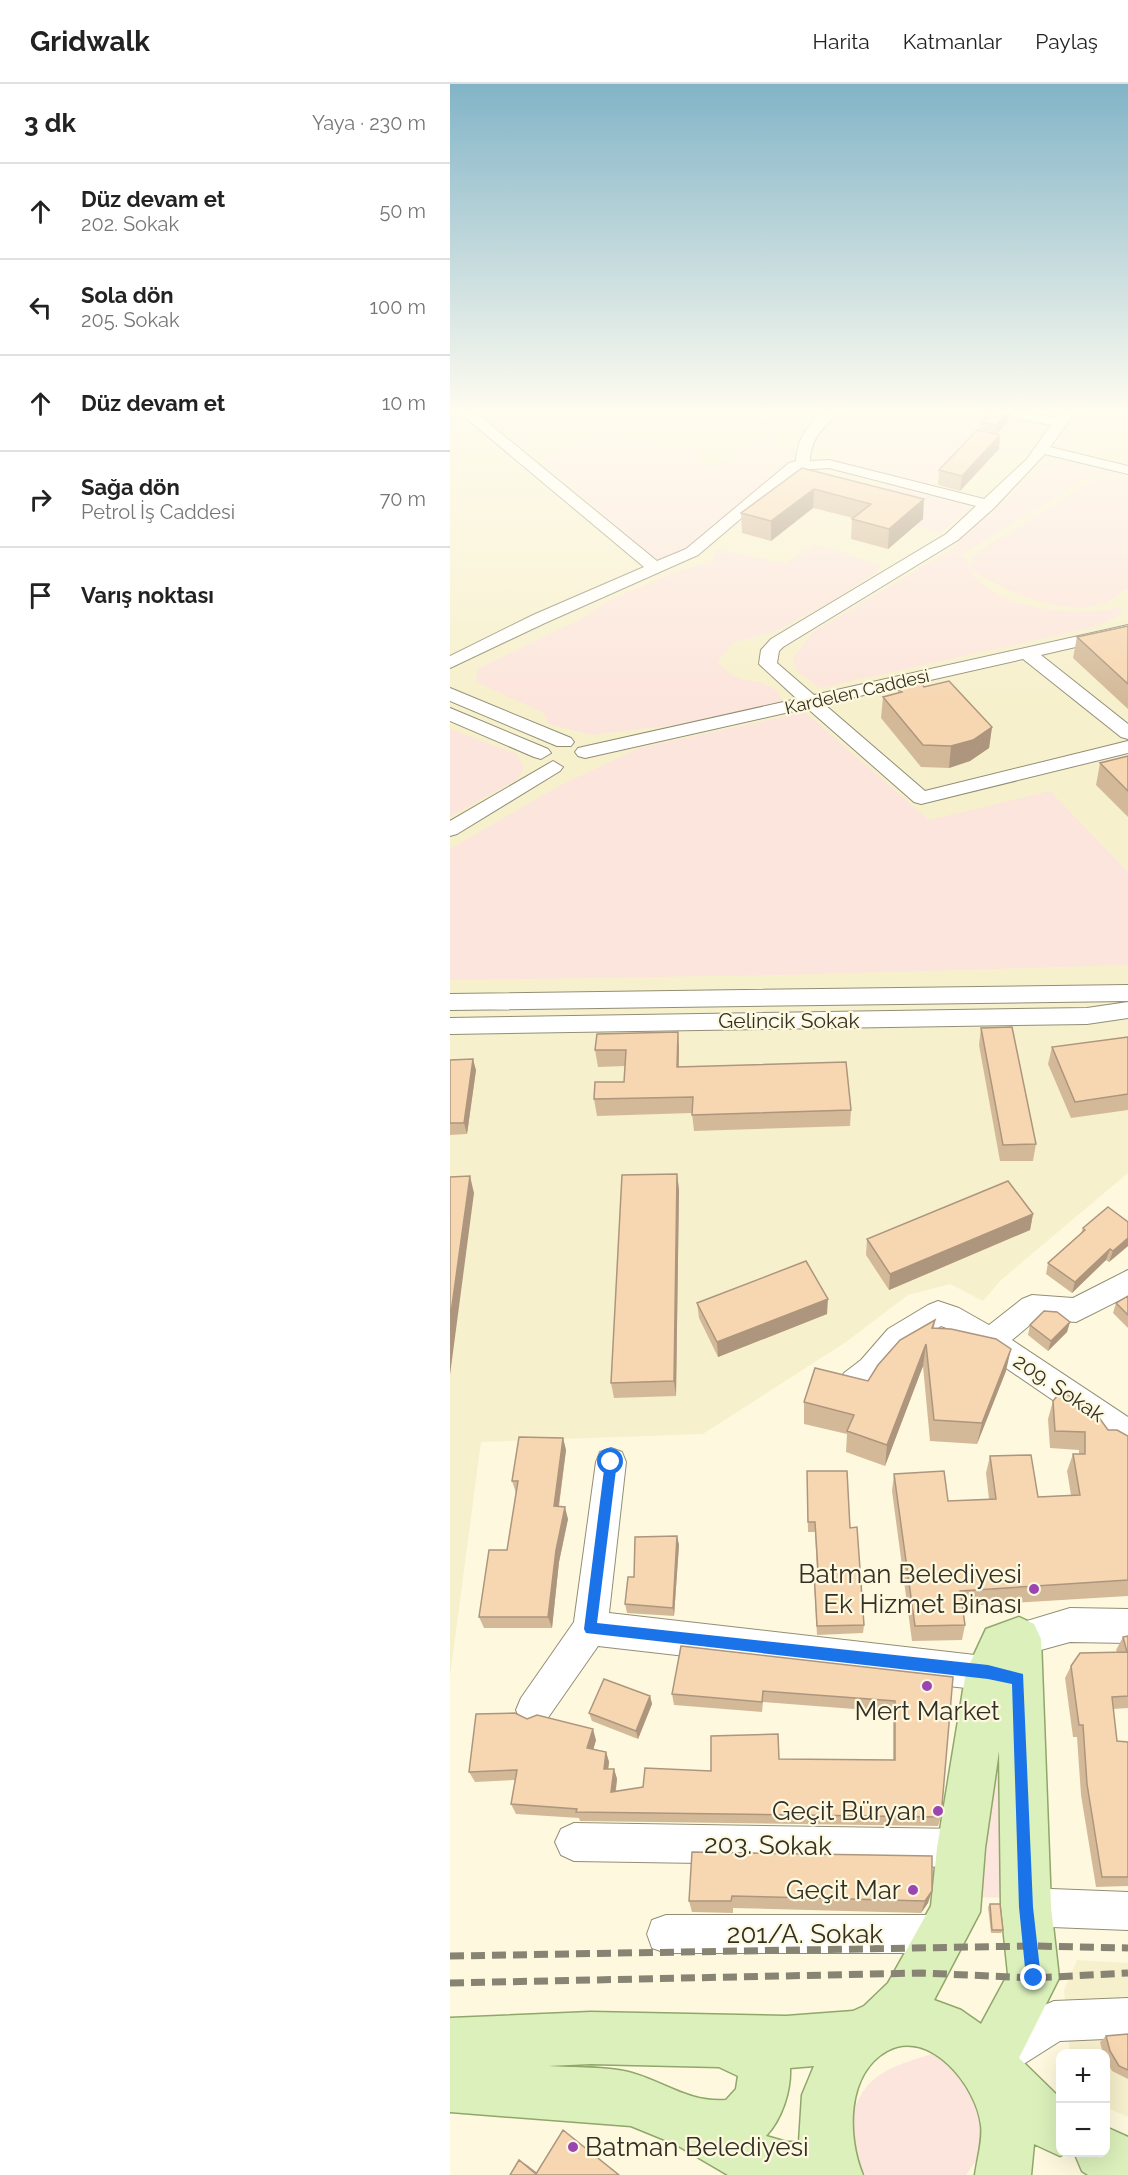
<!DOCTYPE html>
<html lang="tr">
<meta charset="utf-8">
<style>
body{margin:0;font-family:Raleway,sans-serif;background:#f2f2f2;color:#222}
.controls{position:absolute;right:18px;bottom:18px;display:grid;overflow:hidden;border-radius:12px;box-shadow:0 6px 24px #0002}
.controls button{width:54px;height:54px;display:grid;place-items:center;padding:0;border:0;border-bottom:2px solid #e0e0e0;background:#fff;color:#222;font:30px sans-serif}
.stop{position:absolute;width:18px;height:18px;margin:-14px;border:4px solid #1a73e8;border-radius:50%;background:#fff}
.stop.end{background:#1a73e8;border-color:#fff;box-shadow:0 2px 6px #0008}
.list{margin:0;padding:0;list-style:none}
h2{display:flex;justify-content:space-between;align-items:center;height:78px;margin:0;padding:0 24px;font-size:26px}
h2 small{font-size:20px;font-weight:400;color:#767676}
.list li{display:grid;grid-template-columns:39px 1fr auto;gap:18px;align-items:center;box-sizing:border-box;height:96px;padding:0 24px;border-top:2px solid #e0e0e0}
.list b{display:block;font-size:22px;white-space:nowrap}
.list p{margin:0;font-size:20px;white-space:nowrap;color:#767676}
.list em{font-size:20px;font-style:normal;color:#767676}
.icon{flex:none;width:33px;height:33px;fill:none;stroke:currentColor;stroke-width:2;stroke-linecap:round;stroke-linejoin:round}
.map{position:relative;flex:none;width:678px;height:2091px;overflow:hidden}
header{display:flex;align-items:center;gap:36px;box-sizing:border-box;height:84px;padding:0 30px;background:#fff;border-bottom:2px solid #e0e0e0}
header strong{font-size:28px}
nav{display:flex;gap:33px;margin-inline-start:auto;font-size:21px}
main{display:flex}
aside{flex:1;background:#fff}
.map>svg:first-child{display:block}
.built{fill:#f7f0cd}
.green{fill:#fce5dc}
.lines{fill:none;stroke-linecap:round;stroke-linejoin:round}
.minor-casing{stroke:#928e75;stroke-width:2}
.major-casing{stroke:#90a66a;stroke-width:3}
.minor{fill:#fff;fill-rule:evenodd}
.major{fill:#dbf0bb;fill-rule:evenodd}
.rail{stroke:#878473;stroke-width:7;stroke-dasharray:14 7;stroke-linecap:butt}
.wall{fill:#d4b999}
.shaded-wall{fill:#ad967d}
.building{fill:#f7d7b2;stroke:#ad967d;stroke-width:1.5}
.route{fill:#1a73e8}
.poi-dot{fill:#9b45b2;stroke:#fef9de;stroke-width:2}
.labels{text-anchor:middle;stroke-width:4.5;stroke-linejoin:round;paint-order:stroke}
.far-street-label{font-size:18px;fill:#323026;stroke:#fef9de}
.street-label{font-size:21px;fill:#323026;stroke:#fef9de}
.near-poi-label{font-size:26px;fill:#323026;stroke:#fef9de;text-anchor:end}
.near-street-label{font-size:26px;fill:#323026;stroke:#fef9de}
</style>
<header>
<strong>Gridwalk</strong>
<nav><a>Harita</a><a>Katmanlar</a><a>Paylaş</a></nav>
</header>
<main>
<aside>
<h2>3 dk<small>Yaya · 230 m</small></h2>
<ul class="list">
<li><svg class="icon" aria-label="ahead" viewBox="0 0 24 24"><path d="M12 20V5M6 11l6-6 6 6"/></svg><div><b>Düz devam et</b><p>202. Sokak</p></div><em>50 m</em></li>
<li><svg class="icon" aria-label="left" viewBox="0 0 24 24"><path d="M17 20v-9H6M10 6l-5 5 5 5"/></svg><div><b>Sola dön</b><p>205. Sokak</p></div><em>100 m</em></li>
<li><svg class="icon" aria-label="ahead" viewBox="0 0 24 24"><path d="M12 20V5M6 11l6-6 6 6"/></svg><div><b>Düz devam et</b></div><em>10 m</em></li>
<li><svg class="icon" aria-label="right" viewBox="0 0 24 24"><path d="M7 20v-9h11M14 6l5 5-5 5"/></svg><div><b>Sağa dön</b><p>Petrol İş Caddesi</p></div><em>70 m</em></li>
<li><svg class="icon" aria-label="arrive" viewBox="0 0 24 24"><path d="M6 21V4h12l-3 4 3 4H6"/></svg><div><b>Varış noktası</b></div></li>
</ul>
</aside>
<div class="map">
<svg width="678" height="2091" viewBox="0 0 678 2091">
<rect width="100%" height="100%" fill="#fef9de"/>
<path class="built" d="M0 324H678V1089L551 1196 533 1217 500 1200 458 1211 396 1258 253 1350 31 1358 0 1592Z
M627 1876 678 1879V2033L656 2023V1970L620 1969 614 1906Z"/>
<path class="green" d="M500 324 539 331 476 402 383 377 386 357 380 349 386 342 397 336 474 349Z
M321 346 329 351 321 361 343 364 347 370 237 467 204 476 92 376 138 354 158 349 246 370 252 379 264 382 283 373Z
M600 375 670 391 640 392 509 472 516 474C530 527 627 534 671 523V530L648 542 370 604 347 587 343 574 363 548 497 468Z
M663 393 678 394V504C670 509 660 518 650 521 606 531 557 508 521 485L522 471 645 395Z
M438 401 519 423 520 425 490 449 465 442 416 418Z
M365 461 431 481 427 487 382 517 328 546 283 559 267 578C271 582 277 588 282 591 300 601 324 593 332 617L238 639 142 651 98 640 94 629 26 598 27 585 133 534 156 518 222 489 260 478 267 466 336 479Z
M355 628 479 736 600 707 678 788V881L333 891 0 896V765L109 702 189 664Z
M0 645 67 670 74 684 69 694 0 733Z
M547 1669 555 1673 560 1814 525 1813Z
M485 1969 533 2007 534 2065 516 2091H416C396 2066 396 2026 418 2001 434 1983 463 1976 485 1969Z"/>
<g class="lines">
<defs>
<path id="minor" d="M4 324H20L207 477 236 465 339 379 346 377C347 354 359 339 377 324H392C377 342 361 350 360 377L379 376 534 415 577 375 601 341 535 328 528 324H556L607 334 614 324H628L600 363 678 382V390L595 370 544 424 508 456 333 563 329 567 327 579 364 611 678 541V551L591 571 678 640V655L671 653 573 575 374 620 475 707 678 657V669L471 720 464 718 357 624 135 674 128 672 125 668 128 664 347 615 309 580 311 566 321 555 496 450 526 422 379 384 348 386 248 471 95 539 0 584V572L83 531 194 483Z
M0 604 121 654 124 658 121 662H107L0 617Z
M0 624 98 665 101 669 91 675 84 673 0 637Z
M103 677 113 683 110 687 7 750 0 752V737Z
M678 901V917L0 926V910Z
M678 918V934L637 940 0 950V934L637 924Z
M678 1186V1212L626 1238 587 1235 562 1256 678 1333V1364L667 1360 499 1245 491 1242C481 1249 468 1255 459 1262 439 1279 424 1318 394 1307L389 1298 394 1289 411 1276 438 1245 478 1221 488 1217 509 1224 539 1241 572 1215 582 1211 623 1214Z
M161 1364 172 1368 176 1378 159 1529 551 1574 563 1579 568 1591 563 1603 551 1608 148 1562 95 1638 83 1643 71 1638 66 1626 71 1614 124 1538 146 1378 150 1368Z
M620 1524 678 1525V1559L620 1558 569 1572 557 1567 552 1555 557 1543Z
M124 1739 511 1745 524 1751 530 1764 524 1777 511 1783 124 1777 111 1771 105 1758 111 1745Z
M576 1804 678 1808V1846L576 1842 563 1836 557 1823 563 1810Z
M216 1831H495L509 1836 514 1850 509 1864 495 1869H216L202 1864 197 1850 202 1836Z
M678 1914V1954L610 1957 564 1986 550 1992 536 1986 530 1972 536 1958 590 1923 604 1917Z"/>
<path id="major" d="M569 1533 584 1540 591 1555 601 1823 609 1894 569 1974 610 2014V2068H619L610 2072 584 2060 581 2091H525C527 2075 533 2057 531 2041 527 2003 480 1943 437 1967 396 1990 397 2053 413 2091H278L225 2060 181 2042 0 2028V1934L141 1928 336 1932 403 1927 414 1922 438 1899 481 1822 487 1764 516 1588 536 1545ZM549 1667 551 1823 558 1890 531 1940 511 1926 484 1916 530 1828 535 1764ZM141 1980 269 1983 288 1992 286 2005 276 2016C240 2019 214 1998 182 1989 158 1982 123 1984 98 1982ZM364 1982 352 2011 349 2058H337L316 2052C332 2035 341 2007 340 1984Z
M656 2043 678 2053V2091H638L632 2087 624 2068H656Z"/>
</defs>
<use href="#minor" class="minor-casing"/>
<use href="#major" class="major-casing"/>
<use href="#minor" class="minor"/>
<use href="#major" class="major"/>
<path class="rail" d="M0 1872 582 1862 678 1864
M0 1899 472 1889 584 1894 678 1889"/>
</g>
<path class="wall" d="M664 324H678V329L664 326Z
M561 325 559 335 547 350 550 351 549 365 510 407 488 401 489 386 529 346 530 338Z
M352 384 473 435 438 465 401 455 402 435 403 434 363 424 321 457 292 449 291 429Z
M678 542V625L623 574 627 553Z
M474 603 542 643 539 664 520 677 499 684 471 683 431 634 433 613 448 609V605Z
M678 672V733L646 701 650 679Z
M531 944 586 1060 583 1077H550L529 961Z
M678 953V1026L621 1034 598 980 602 963Z
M229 964V983L401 1026 400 1042 244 1047 242 1029 147 1032 144 1015 174 998 175 982 148 983 145 966Z
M0 976 26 986 17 1050 0 1051Z
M227 1090 229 1106 226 1312 164 1314 161 1299Z
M583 1130 580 1146 439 1206 416 1171 417 1155Z
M678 1138V1162L659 1178 656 1176 622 1209 596 1190 598 1179 631 1149 633 1144Z
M678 1212V1244L663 1229 666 1219Z
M247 1219 377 1230 268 1273 249 1234Z
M485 1236 484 1244 556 1287 527 1360 480 1357 473 1282 435 1382 396 1368 397 1350 354 1340V1318L418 1297Z
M620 1238 617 1248 598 1267 578 1251 580 1241Z
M603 1317 658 1346 678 1352V1512L513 1522 515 1541 512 1556 462 1557 442 1407 444 1390 498 1417 539 1415 536 1389 540 1372 588 1413 621 1411 617 1387 623 1370H629V1366L600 1364 598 1335Z
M113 1354 116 1366 109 1423 118 1435 109 1478 102 1544H34L29 1533 57 1466 66 1409 62 1397Z
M357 1397 400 1444 414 1541 413 1549 367 1551 364 1497V1488L367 1487 365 1448H358Z
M227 1452 229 1461 224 1532 177 1529 175 1520Z
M678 1552V1624L663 1625 667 1657 678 1658V1802L646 1803 631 1711 627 1653H623L615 1594 621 1582 667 1568 666 1566 673 1553Z
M503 1593 491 1733 488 1742 130 1737 129 1734 66 1730 61 1720 65 1696 25 1698 19 1688 77 1635 146 1656 143 1665 156 1668 159 1678 158 1685H164L167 1695 166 1707 193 1703 261 1687 329 1675 443 1676V1628L313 1618 312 1628 224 1621 222 1610Z
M200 1612 202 1620 188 1655 142 1637 139 1629Z
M482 1772 478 1819 471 1829 283 1824V1829L242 1828 239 1817Z
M540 1820 553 1846 551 1849H541L538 1823Z
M678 1950V1995L662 1987 656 1976V1970H653L650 1958 656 1952Z"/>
<path class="shaded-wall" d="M561 325 559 335 546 351 547 341Z
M550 351 549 365 510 407 512 392Z
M364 405 363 424 321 457V437Z
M474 415 473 435 438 465 439 445Z
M542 643 539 664 520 677 499 684 501 662Z
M228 948 229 964 228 999 227 983Z
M23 975 26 986 17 1050 14 1039Z
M227 1090 229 1106 226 1312 224 1297Z
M20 1092 24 1109 0 1291V1236Z
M583 1130 580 1146 439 1206 440 1190Z
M678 1154V1162L659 1178 663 1167Z
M660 1165 656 1176 622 1209 625 1198Z
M378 1215 377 1230 268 1273 267 1258Z
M620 1238 617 1248 598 1267 601 1257Z
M476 1260 473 1282 435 1382 437 1361Z
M561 1265 556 1287 527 1360 532 1339Z
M113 1354 116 1366 107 1434 104 1422Z
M115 1423 118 1435 109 1478 102 1544 98 1533 106 1466Z
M227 1452 229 1461 224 1532 223 1524Z
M200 1612 202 1620 188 1655 186 1647Z
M143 1645 146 1656 141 1674 137 1664Z
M156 1668 159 1678 157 1695 154 1685Z
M164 1685 167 1695 164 1718 161 1708Z
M482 1807 478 1819 471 1829 475 1817Z
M69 2076 77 2081 90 2091H88Z"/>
<path class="building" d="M542 324H555L561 325 547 341 530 338Z
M527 346 550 351 512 392 489 386Z
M352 384 474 415 439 445 402 435 421 420 364 405 321 437 291 429Z
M678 542V600L627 553Z
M499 597 542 643 523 656 501 662 473 661 433 613 452 608 448 605 471 599 474 603Z
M678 672V707L650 679Z
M562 943 586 1060 553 1061 531 944Z
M228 948 227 983 396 978 401 1026 242 1031 243 1013 144 1015 145 998H174L176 966H145L147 950Z
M678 953V1010L625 1018 602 963Z
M23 975 14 1039H0V976Z
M227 1090 224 1297 161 1299 172 1091Z
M20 1092 0 1236V1093Z
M558 1097 583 1130 440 1190 417 1155Z
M658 1123 678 1138V1154L663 1167 660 1165 625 1198 598 1179 635 1146 633 1144Z
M356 1177 378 1215 267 1258 247 1219Z
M678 1212V1231L666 1219Z
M594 1227 607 1228 620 1238 601 1257 580 1241Z
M485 1236 482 1244 501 1245 546 1255 561 1265 532 1339 484 1336 476 1260 437 1361 397 1347 404 1331 354 1318 365 1284 418 1297 428 1281 450 1256Z
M615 1309 648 1332 658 1346H667L678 1352V1496L510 1507 515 1541 465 1542 444 1390 494 1387 498 1417 546 1415 540 1372 581 1371 588 1413 630 1411 623 1370H635V1348L605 1347 603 1317 608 1311Z
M69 1353 113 1354 104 1422 115 1423 106 1466 98 1533H29L39 1466H57L68 1397H62Z
M357 1387H397L400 1444 407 1443 414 1541 367 1542 364 1488 368 1487 365 1438H358Z
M227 1452 223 1524 175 1520 178 1493H184L185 1453Z
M678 1552V1612L662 1613 667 1657 678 1658V1793H652L637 1700 633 1641H629L621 1582 630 1569 677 1568 673 1553Z
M231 1562 503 1593 491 1733 126 1728 127 1725 61 1720 67 1686 19 1688 26 1630 65 1629 77 1635 87 1631 143 1645 137 1664 156 1668 154 1685H164L161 1708 193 1703 195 1684 261 1687V1652L328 1650 329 1675 445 1676V1617L313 1607 312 1618 222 1610Z
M154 1595 200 1612 186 1647 139 1629Z
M242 1768 482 1772V1807L475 1817 282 1812 281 1817H239Z
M540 1820H550L553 1846H542Z
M678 1950V1986L669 1982 660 1967 656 1952Z
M113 2046 169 2091H60L69 2076 86 2090Z"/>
<linearGradient id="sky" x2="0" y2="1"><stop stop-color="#82b4c7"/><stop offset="0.53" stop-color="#fffcf0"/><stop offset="1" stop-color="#fffcf0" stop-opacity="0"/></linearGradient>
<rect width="678" height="617" fill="url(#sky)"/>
<path class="route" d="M161 1373 167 1378 147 1539 538 1581 573 1590 583 1823 591 1894 589 1899 584 1901 578 1899 576 1894 569 1823 562 1600 538 1595 136 1549 134 1545 155 1378Z"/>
<g class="poi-dot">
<circle cx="584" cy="1505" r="6"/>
<circle cx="477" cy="1602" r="6"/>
<circle cx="488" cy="1727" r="6"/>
<circle cx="463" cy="1806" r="6"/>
<circle cx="123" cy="2063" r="6"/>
</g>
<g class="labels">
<g class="far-street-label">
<text transform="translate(407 608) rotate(-13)" y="6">Kardelen Caddesi</text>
</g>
<g class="street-label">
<text x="339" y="944">Gelincik Sokak</text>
<text transform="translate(609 1304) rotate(34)" y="7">209. Sokak</text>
</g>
<g class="near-poi-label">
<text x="572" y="1499">Batman Belediyesi<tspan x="572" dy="30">Ek Hizmet Binası</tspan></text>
<text x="477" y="1636" text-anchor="middle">Mert Market</text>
<text x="476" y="1736">Geçit Büryan</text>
<text x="451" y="1815">Geçit Mar</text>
<text x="135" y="2072" text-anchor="start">Batman Belediyesi</text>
</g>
<g class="near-street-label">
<text transform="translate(318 1761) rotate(1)" y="9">203. Sokak</text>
<text x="355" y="1859">201/A. Sokak</text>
</g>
</g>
</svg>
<div class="controls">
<button>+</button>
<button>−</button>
</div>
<div class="stop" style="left:161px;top:1378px"></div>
<div class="stop end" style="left:584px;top:1894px"></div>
</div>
</main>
